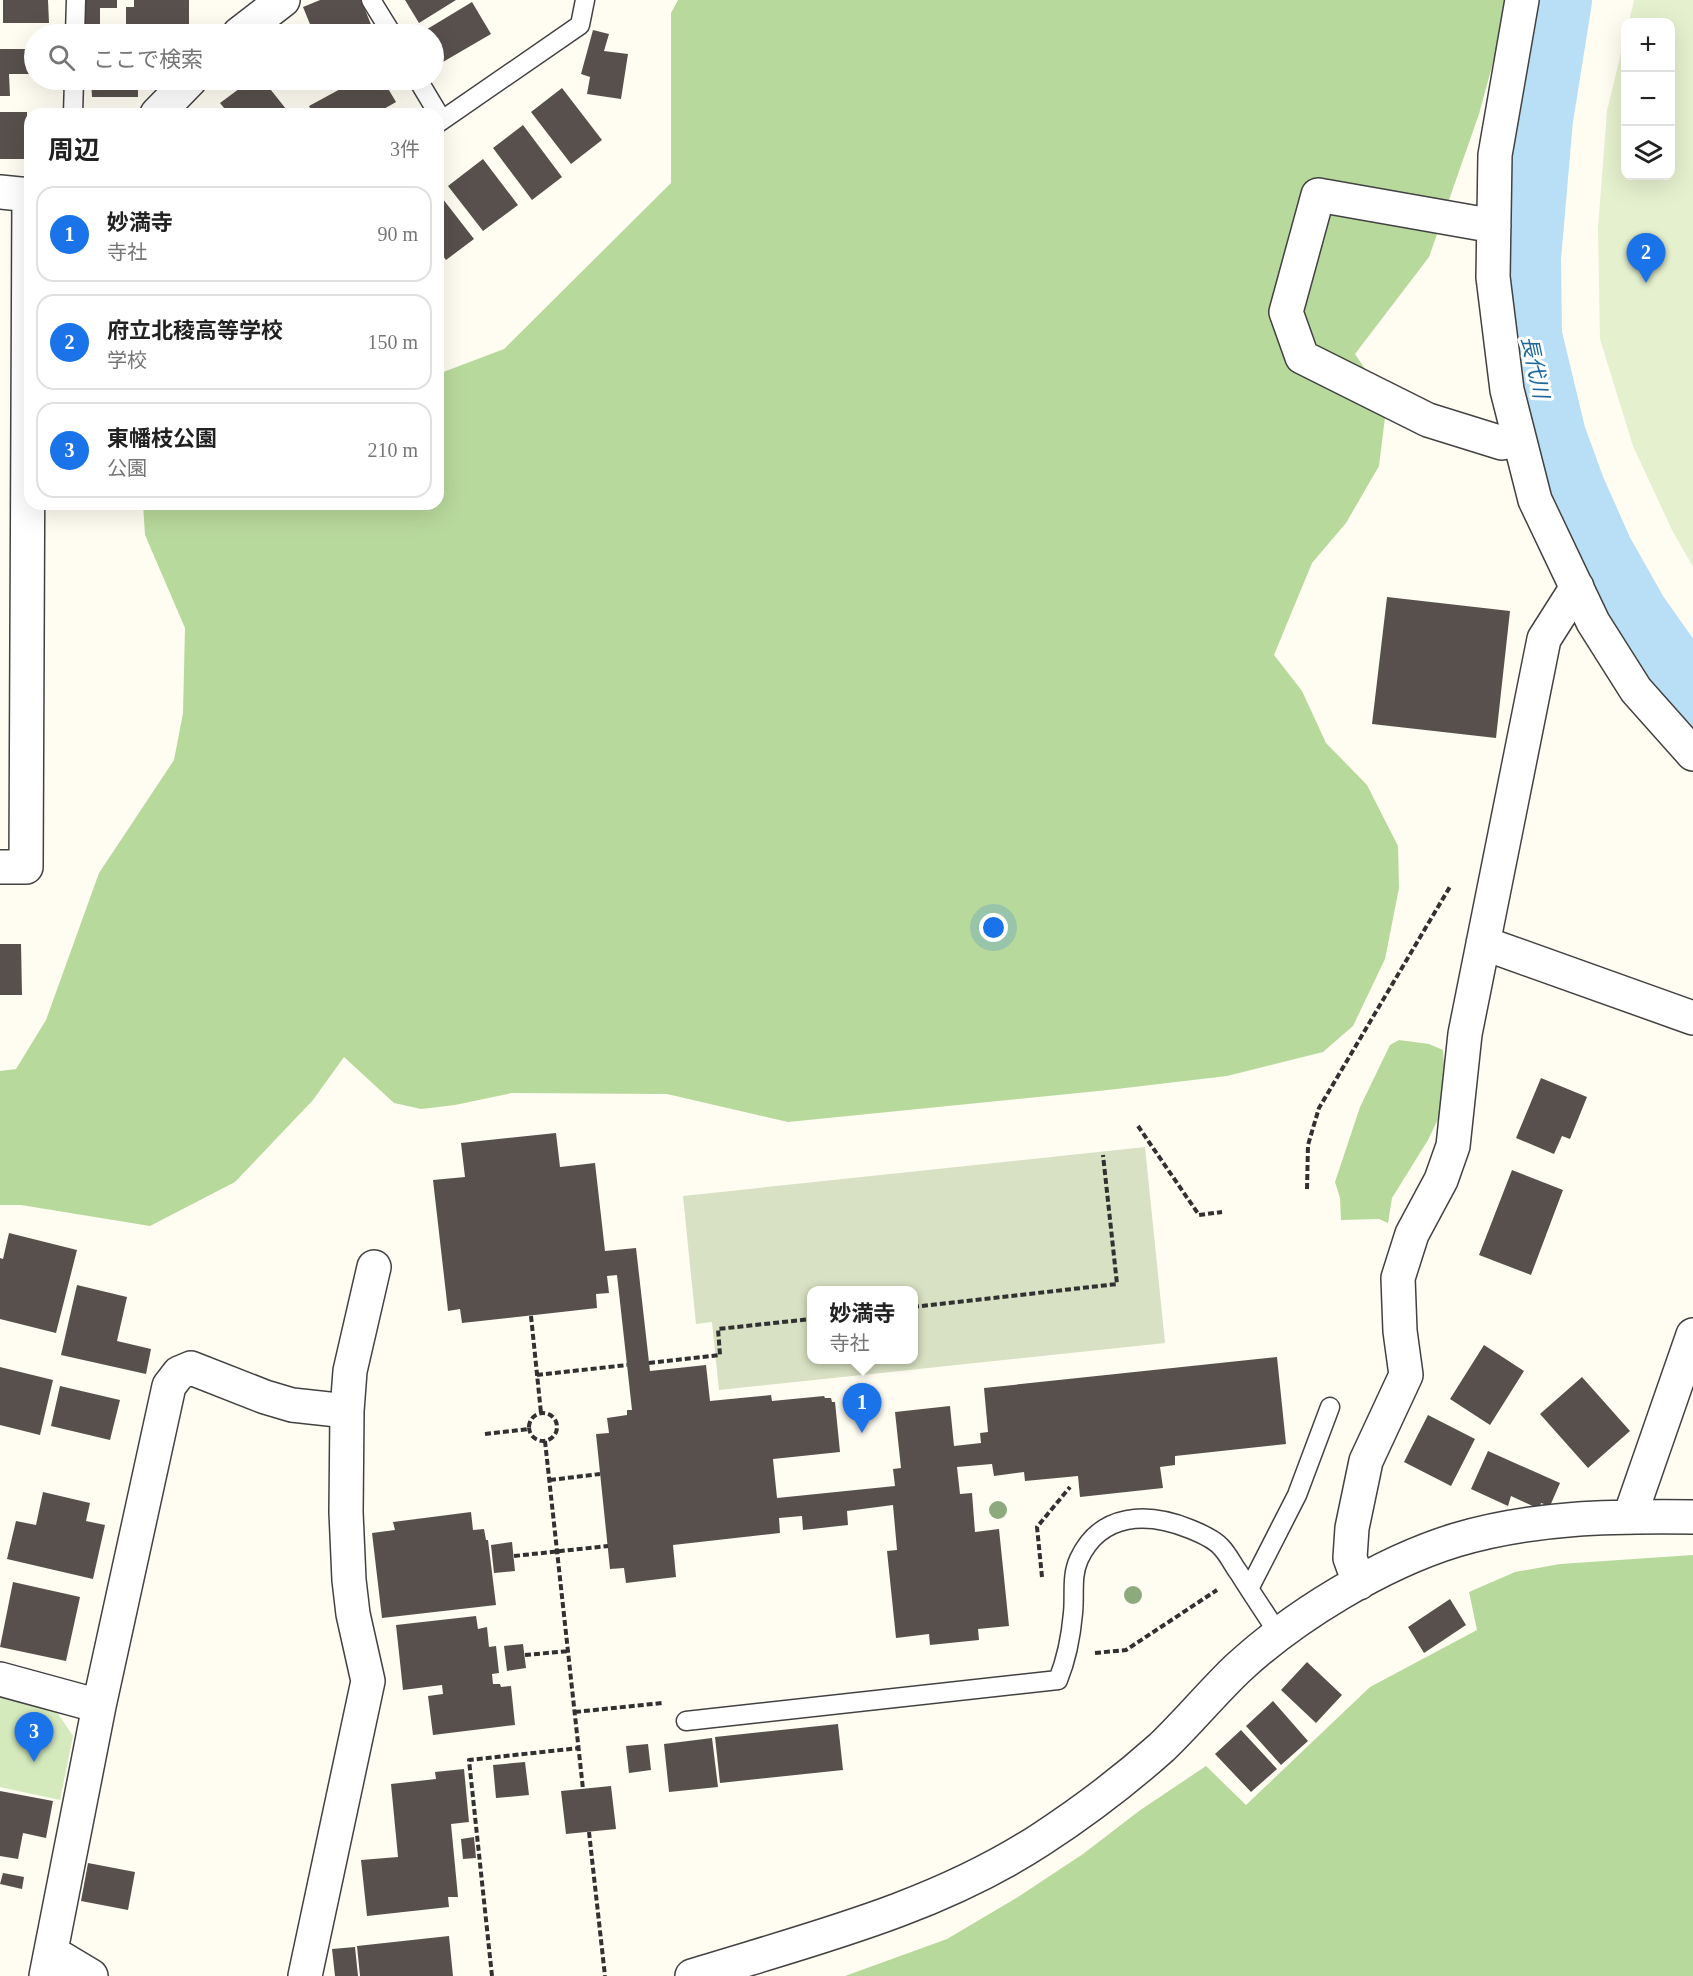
<!DOCTYPE html>
<html lang="ja">
<meta charset="utf-8">
<style>
body{margin:0;font-family:"Times New Roman","Noto Sans JP",serif;background:#f6f6f6;color:#222}
.controls{position:absolute;right:18px;top:18px;display:grid;overflow:hidden;border-radius:12px;box-shadow:0 6px 24px #0002}
.controls button{width:54px;height:54px;display:grid;place-items:center;padding:0;border:0;border-bottom:2px solid #e0e0e0;background:#fff;color:#222;font:30px sans-serif}
.you{position:absolute;left:994px;top:928px;width:21px;height:21px;margin:-15px;border:4px solid #fff;border-radius:50%;background:#1a73e8;box-shadow:0 0 0 9px #1a73e833}
.badge{display:grid;place-items:center;width:39px;height:39px;border-radius:50%;background:#1a73e8;color:#fff;font-size:20px;font-weight:700}
.pin{position:absolute;translate:-50% -50px;filter:drop-shadow(0 2px 3px #0008)}
.pin::after{content:'';position:absolute;top:32px;width:21px;height:18px;background:inherit;clip-path:polygon(0 0,100% 0,50% 100%)}
.popup{position:absolute;left:807px;top:1286px;width:111px;height:78px;box-sizing:border-box;display:grid;place-content:center;border-radius:12px;background:#fff;filter:drop-shadow(0 2px 4px #0005);font-size:20px;white-space:nowrap;color:#767676}
.popup b{font-size:22px;color:#222}
.popup::after{content:'';position:absolute;left:50%;top:100%;margin-left:-12px;border:12px solid transparent;border-top-color:#fff}
.list{margin:0;padding:0;list-style:none}
h2{display:flex;justify-content:space-between;align-items:center;height:78px;margin:0;padding:0 24px;font-size:26px}
h2 small{font-size:20px;font-weight:400;color:#767676}
.list li{display:grid;grid-template-columns:39px 1fr auto;gap:18px;align-items:center;box-sizing:border-box;height:96px;margin:0 12px 12px;padding:0 12px;border:2px solid #e0e0e0;border-radius:18px}
.list b{display:block;font-size:22px;white-space:nowrap}
.list p{margin:0;font-size:20px;white-space:nowrap;color:#767676}
.list em{font-size:20px;font-style:normal;color:#767676}
.icon{flex:none;width:33px;height:33px;fill:none;stroke:currentColor;stroke-width:2;stroke-linecap:round;stroke-linejoin:round}
.map{position:relative;flex:none;width:1693px;height:1976px;overflow:hidden}
.search{position:absolute;background:#fff;box-shadow:0 6px 24px #0002;left:24px;top:24px;width:420px;height:66px;display:flex;align-items:center;gap:15px;box-sizing:border-box;padding:0 21px;border-radius:33px;color:#767676;font-size:22px}
.panel{position:absolute;background:#fff;box-shadow:0 6px 24px #0002;left:24px;top:108px;width:420px;height:402px;border-radius:18px}
.map>svg:first-child{display:block}
.green{fill:#d4e9bc}
.forest{fill:#b8d99c}
.cemetery{fill:#d8e1c3;fill-rule:evenodd}
.pitch{fill:#e5f0ce}
.lines{fill:none;stroke-linecap:round;stroke-linejoin:round}
.river{stroke:#b8dff5;stroke-width:72}
.building{fill:#58504c}
.lane-casing{stroke:#424242;stroke-width:21}
.street-casing{stroke:#424242;stroke-width:36}
.path{stroke:#313131;stroke-width:4;stroke-dasharray:6 3;stroke-linecap:butt}
.lane{stroke:#fff;stroke-width:18}
.street{stroke:#fff;stroke-width:33}
.tree{fill:#8daa7f}
.labels{text-anchor:middle;stroke-width:6;stroke-linejoin:round;paint-order:stroke}
.water-label{font-size:21px;font-style:italic;fill:#1b689e;stroke:#fff}
</style>
<div class="map">
<svg width="1693" height="1976" viewBox="0 0 1693 1976">
<rect width="100%" height="100%" fill="#fffcf2"/>
<path class="green" d="M0 1698 56 1711 73 1736 60 1800 0 1787Z"/>
<path class="forest" d="M678 0H1510L1479 114 1429 257 1355 354 1387 401 1379 466 1346 523 1312 563 1274 655 1302 691 1326 743 1367 785 1398 846 1399 888 1385 959 1353 1026 1323 1052 1227 1076 1108 1090 788 1122 667 1094 512 1093 455 1105 421 1109 394 1103 344 1057 313 1100 235 1182 150 1226 21 1205H0V1071L16 1069 46 1020 99 873 174 760 183 713 185 628 145 535 143 504H438V374L504 349 671 183V13Z
M1399 1040 1429 1044 1443 1050 1445 1075 1440 1115 1428 1140 1392 1198 1388 1223 1379 1219 1341 1220 1340 1198 1335 1182 1360 1107 1390 1045Z
M1693 1555V1976H845L947 1939 1018 1897 1083 1854 1139 1811 1206 1766 1246 1805 1370 1687 1477 1630 1469 1592 1515 1572 1560 1564Z"/>
<path class="cemetery" d="M1145 1147 1165 1343 719 1390 712 1322 696 1324 683 1196ZM811 1290H913V1360H811Z"/>
<path class="pitch" d="M1634 0H1693V567L1673 532 1633 446 1600 339 1598 228 1607 111 1625 36 1626 176H1670V22H1629Z"/>
<g class="lines">
<path class="river" d="M1556 0 1537 119 1525 258 1526 336 1550 436 1570 491 1598 554 1633 616 1669 667 1693 696"/>
</g>
<path class="building" d="M3 0H48L49 23H3Z
M85 0H117V8H100V26H85Z
M134 0H189V27H126V7H134Z
M320 0H361L375 34H314L303 7Z
M405 0H456L419 23Z
M472 2 491 34 436 66 434 61V34H419Z
M593 30 609 34 604 51 628 54 621 99 587 94 590 77 581 74Z
M0 49H33V74H9L10 96H0Z
M91 80H138V97H92Z
M251 80H263L290 114H229L220 103Z
M357 80H383L396 102 375 114H313L309 106Z
M562 88 602 140 571 164 531 112Z
M0 112H27V159H0Z
M523 125 562 177 532 200 493 148Z
M483 159 518 205 483 231 448 186Z
M439 194 474 239 446 260 438 249Z
M1387 597 1510 611 1496 738 1372 724Z
M0 944H21L22 995H0Z
M1541 1078 1587 1097 1570 1139 1562 1136 1554 1154 1516 1138Z
M556 1133 560 1167 595 1163 605 1251 636 1248 650 1371 706 1365 710 1401 771 1395 772 1401 824 1396 825 1398H831L832 1402H835L840 1452 773 1459 777 1498 895 1486 893 1469 901 1468 895 1412 950 1406 954 1446 981 1443 980 1433 988 1432 984 1388 1277 1357 1286 1444 1175 1456V1465L1160 1467 1163 1488 1080 1497 1078 1476 1025 1481 1024 1472 994 1476 992 1464 957 1467 960 1494 972 1493 975 1532 999 1529 1009 1626 978 1629 979 1640 930 1645 929 1634 896 1638 887 1551 897 1550 893 1505 847 1511 848 1525 803 1530 802 1516 779 1518 780 1533 673 1545 676 1577 626 1583 624 1568 610 1569 596 1434 609 1433 607 1418 627 1415V1410H632L617 1275 607 1276 609 1293 596 1294 597 1308 462 1323 460 1309 448 1311 433 1180 465 1177 461 1143Z
M1512 1170 1563 1190 1531 1275 1479 1255Z
M9 1233 77 1250 56 1333 0 1319V1258L3 1259Z
M77 1285 127 1297 117 1341 151 1349 146 1374 61 1355Z
M1484 1345 1524 1371 1490 1425 1450 1399Z
M0 1367 53 1380 40 1435 0 1425Z
M1582 1377 1630 1431 1588 1468 1540 1414Z
M60 1386 120 1400 110 1440 51 1426Z
M1428 1415 1475 1439 1451 1486 1404 1462Z
M1488 1451 1560 1483 1550 1506 1541 1503 1539 1509 1511 1496 1508 1506 1471 1489Z
M43 1492 90 1503 86 1521 105 1525 93 1579 7 1559 16 1521 36 1525Z
M471 1512 473 1530 484 1529 486 1540H488L496 1605 382 1618 372 1533 395 1530 393 1522Z
M512 1542 515 1571 494 1573 491 1545Z
M13 1582 80 1597 66 1661 0 1647Z
M1450 1599 1466 1625 1424 1653 1408 1627Z
M476 1616 478 1629 487 1627 489 1647 496 1646 499 1673 492 1674 493 1684H500L501 1687 511 1686 515 1725 433 1735 428 1696 443 1694 442 1685 403 1690 396 1625Z
M523 1644 526 1668 507 1671 504 1646Z
M1307 1662 1342 1695 1316 1723 1281 1690Z
M1273 1701 1308 1741 1281 1765 1246 1726Z
M838 1724 843 1770 720 1783 715 1737Z
M1241 1730 1277 1769 1251 1792 1215 1754Z
M712 1738 718 1787 669 1792 664 1744Z
M648 1744 651 1770 629 1773 626 1746Z
M525 1762 529 1795 496 1798 493 1765Z
M464 1769 469 1822 451 1824 458 1897H448L449 1907 367 1916 361 1860 398 1857 391 1784 436 1779 435 1772Z
M611 1786 616 1829 566 1834 561 1791Z
M0 1791 53 1801 46 1838 23 1833 18 1859 0 1856Z
M474 1837 476 1858 463 1859 461 1839Z
M88 1863 135 1872 128 1910 81 1901Z
M3 1873 24 1877 22 1889 0 1884Z
M449 1936 453 1976H360L357 1946Z
M355 1947 358 1976H335L332 1949Z"/>
<g class="lines">
<defs>
<path id="lane" d="M371 0 392 34
M75 34 76 0
M418 80 442 120
M73 114 74 80
M438 123 580 25 585 0
M1249 1589 1297 1495 1330 1407
M686 1721 1058 1680C1067 1658 1071 1636 1073 1613 1075 1595 1071 1576 1079 1559 1101 1512 1148 1512 1190 1529 1200 1533 1214 1539 1221 1547 1228 1554 1233 1565 1239 1573 1252 1594 1266 1614 1279 1635"/>
<path id="street" d="M1522 0 1495 155 1493 277 1507 390 1535 500 1593 622 1636 690 1693 754
M239 34 283 0
M157 114 190 80
M0 192 30 195
M1494 226 1318 195 1286 312 1302 357 1428 420 1502 443 1519 439
M0 867H26L29 196
M1483 943 1693 1018
M1630 1516 1693 1335
M1359 1583 1350 1558 1352 1528 1366 1461 1406 1375 1400 1331 1398 1278 1412 1234 1441 1180 1453 1146 1465 1034 1544 639 1577 587
M0 1679 99 1706
M51 1952 91 1976
M46 1976 99 1706 169 1386 179 1373 191 1368 265 1397 292 1405 347 1411 350 1371 374 1267
M305 1976 368 1681 353 1614 349 1580 346 1512 347 1411
M692 1976C811 1939 934 1909 1040 1840 1083 1812 1124 1781 1162 1747 1188 1722 1211 1694 1237 1669 1294 1616 1381 1563 1456 1540 1533 1517 1613 1516 1693 1517"/>
</defs>
<use href="#lane" class="lane-casing"/>
<use href="#street" class="street-casing"/>
<path class="path" d="M1138 1126 1199 1215 1222 1212
M1307 1189 1308 1145 1319 1108 1451 885
M913 1307 1117 1284 1103 1155
M531 1316 541 1413
M649 1363 720 1355 718 1329 811 1319
M537 1375 627 1365
M529 1427a14 14 0 1 1 28 0a14 14 0 1 1-28 0Z
M485 1434 529 1429
M545 1441 583 1789
M550 1480 600 1474
M514 1556 608 1546
M1042 1577 1037 1527 1070 1487
M1095 1653 1126 1650 1217 1590
M525 1655 569 1651
M575 1712 662 1703
M589 1832 605 1976
M492 1976 469 1760 579 1748"/>
<use href="#lane" class="lane"/>
<use href="#street" class="street"/>
</g>
<g class="tree">
<circle cx="998" cy="1510" r="9"/>
<circle cx="1133" cy="1595" r="9"/>
</g>
<g class="labels">
<g class="water-label">
<text transform="translate(1535 367) rotate(78)" y="7">長代川</text>
</g>
</g>
</svg>
<div class="controls">
<button>+</button>
<button>−</button>
<button><svg class="icon" aria-label="layers" viewBox="0 0 24 24"><path d="M12 4l9 5-9 5-9-5zM3 14l9 5 9-5"/></svg></button>
</div>
<div class="you"></div>
<div class="pin badge" style="left:862px;top:1433px">1</div>
<div class="popup"><b>妙満寺</b>寺社</div>
<div class="pin badge" style="left:1646px;top:283px">2</div>
<div class="pin badge" style="left:34px;top:1762px">3</div>
<div class="search"><svg class="icon" aria-label="search" viewBox="0 0 24 24"><circle cx="10" cy="10" r="6"/><path d="M15 15l6 6"/></svg>ここで検索</div>
<section class="panel">
<h2>周辺<small>3件</small></h2>
<ul class="list">
<li><span class="badge">1</span><div><b>妙満寺</b><p>寺社</p></div><em>90 m</em></li>
<li><span class="badge">2</span><div><b>府立北稜高等学校</b><p>学校</p></div><em>150 m</em></li>
<li><span class="badge">3</span><div><b>東幡枝公園</b><p>公園</p></div><em>210 m</em></li>
</ul>
</section>
</div>
